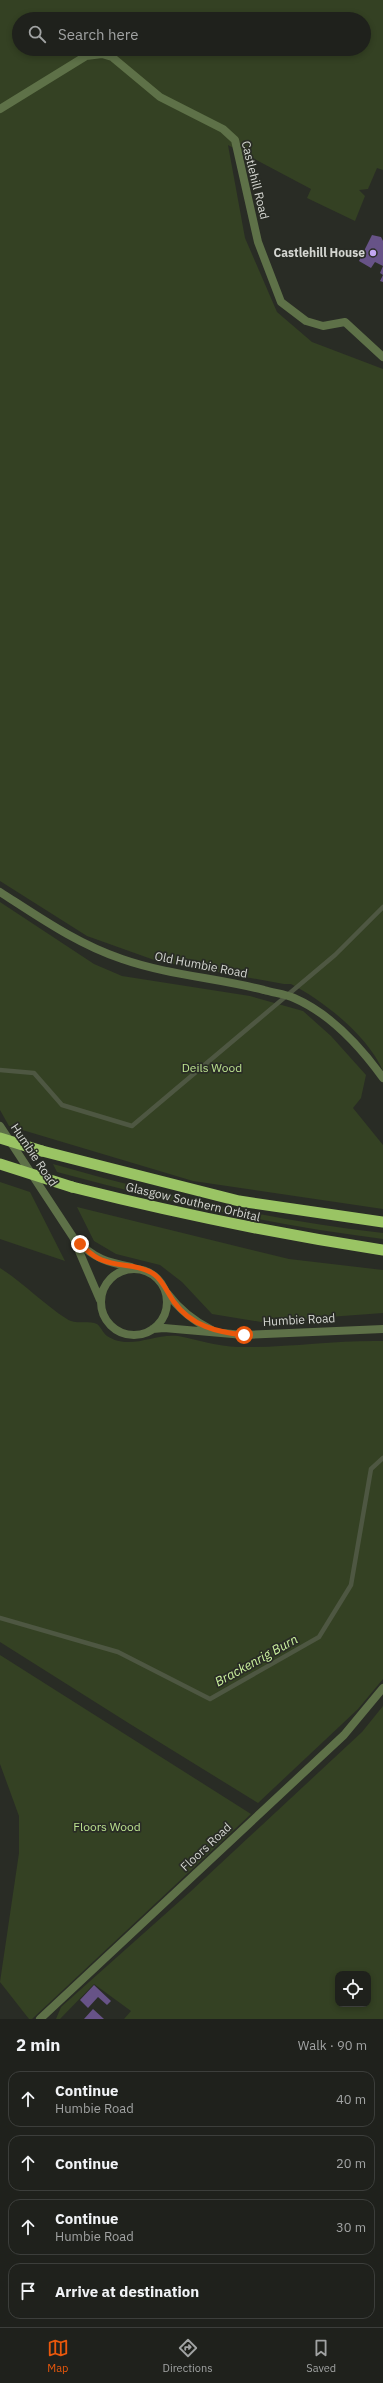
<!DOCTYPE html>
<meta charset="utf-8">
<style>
body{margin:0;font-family:"IBM Plex Sans",sans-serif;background:#2c2e29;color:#f1f3f6}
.controls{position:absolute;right:12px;bottom:12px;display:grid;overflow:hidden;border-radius:8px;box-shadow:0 2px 6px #0003}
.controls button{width:36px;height:36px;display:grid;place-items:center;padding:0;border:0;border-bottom:1px solid #3c3e3b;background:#1f211c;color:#f1f3f6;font:20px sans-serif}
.stop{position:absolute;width:12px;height:12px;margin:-9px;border:3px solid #ea580c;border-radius:50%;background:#fff}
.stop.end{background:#ea580c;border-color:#fff;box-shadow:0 1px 4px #0008}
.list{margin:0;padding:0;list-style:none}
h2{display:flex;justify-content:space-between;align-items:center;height:52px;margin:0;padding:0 16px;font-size:17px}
h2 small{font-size:13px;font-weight:400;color:#a1a3a3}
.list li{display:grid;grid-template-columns:26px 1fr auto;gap:12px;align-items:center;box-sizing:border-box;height:56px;margin:0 8px 8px;padding:0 8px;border:1px solid #3c3e3b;border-radius:12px}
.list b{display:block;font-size:15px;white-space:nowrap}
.list p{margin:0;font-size:13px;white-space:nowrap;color:#a1a3a3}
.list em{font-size:13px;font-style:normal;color:#a1a3a3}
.icon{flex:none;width:22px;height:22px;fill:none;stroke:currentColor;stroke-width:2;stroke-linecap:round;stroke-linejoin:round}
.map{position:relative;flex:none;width:383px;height:2019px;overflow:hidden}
.search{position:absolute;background:#1f211c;box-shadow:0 2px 6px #0003;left:12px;right:12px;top:12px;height:44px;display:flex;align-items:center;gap:10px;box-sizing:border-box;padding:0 14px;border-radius:22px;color:#a1a3a3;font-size:15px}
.sheet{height:308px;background:#1f211c}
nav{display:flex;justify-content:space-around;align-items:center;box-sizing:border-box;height:56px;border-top:1px solid #3c3e3b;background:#1f211c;font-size:11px;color:#a1a3a3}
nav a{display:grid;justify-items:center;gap:2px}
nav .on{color:#ea580c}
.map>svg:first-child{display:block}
.green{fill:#344123;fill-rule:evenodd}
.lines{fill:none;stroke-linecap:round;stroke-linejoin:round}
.stream{stroke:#4e5742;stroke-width:4.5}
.building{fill:#675387}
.service{stroke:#5e7148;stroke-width:8}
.minor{stroke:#5e7148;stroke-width:8}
.tertiary{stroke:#5e7148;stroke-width:8}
.trunk{stroke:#9ac464;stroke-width:11}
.trunk-bridge{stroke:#9ac464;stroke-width:11}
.route{stroke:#ea580c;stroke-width:5}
.poi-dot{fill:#c3a7f2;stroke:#292c25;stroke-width:1.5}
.labels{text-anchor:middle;stroke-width:3.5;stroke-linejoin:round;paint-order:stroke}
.street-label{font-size:12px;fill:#d4d6d1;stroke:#292c25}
.poi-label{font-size:12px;font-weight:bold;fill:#d4d6d1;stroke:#292c25;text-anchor:end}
.park-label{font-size:12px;fill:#bbe18f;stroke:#292c25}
.water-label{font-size:13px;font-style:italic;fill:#cbf19e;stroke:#292c25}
</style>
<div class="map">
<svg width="383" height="2019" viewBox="0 0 383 2019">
<rect width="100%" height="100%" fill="#292c25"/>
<path class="green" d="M0 0H383V170L377 168 368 189 359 190 365 196 355 221 307 198 311 189 228 145 245 238 277 312 312 342 383 369V1071C368 1036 324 1001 291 984H284L157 961 87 936 0 881ZM19 19H364V49H19Z
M0 902 94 964 122 976 250 996 303 1011 331 1036 366 1075 361 1098 353 1108 383 1145V1209L193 1181 9 1126 0 1110Z
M53 1164C161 1195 271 1220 383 1233V1239C272 1225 164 1201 57 1172Z
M0 1182 30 1192 65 1261 0 1239Z
M77 1207 289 1259 383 1270V1313L261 1322 212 1314 182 1282 160 1265 116 1254 94 1241Z
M0 1268C24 1283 43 1304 67 1319 75 1325 88 1320 97 1324 101 1327 103 1333 107 1336 130 1351 154 1333 178 1336 198 1340 217 1346 238 1347 285 1348 335 1340 383 1341V1679L358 1709 258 1803 130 1724 0 1642Z
M0 1655 251 1814 32 2019H29L0 1982 19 1853V1816L0 1764Z
M383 1706V2019H124L131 2011 94 1984 60 2019H56L61 2007 190 1892 362 1732ZM338 1974H368V2004H338Z"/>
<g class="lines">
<path class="stream" d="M0 1070 34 1073 62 1105 132 1126 335 955 383 907
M0 1618 118 1652 210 1699 319 1637 351 1585 371 1469 383 1458"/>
</g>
<path class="building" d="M372 235 381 237 383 241V266L375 262 371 268 359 261Z
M383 266V282L380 281 383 275 380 273Z
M94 1985 111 2001 107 2005 98 1997 88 2008 80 2000Z
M93 2009 104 2019H84Z"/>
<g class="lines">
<path class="service" d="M0 109 86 56 102 54 112 57 160 97 223 129 235 140 258 242 281 302 306 321 323 326 345 322 383 357"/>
<path class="minor" d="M0 892C39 917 77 944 122 959 168 975 217 978 264 990 274 993 285 994 294 998 331 1014 360 1046 383 1078
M40 2019 344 1735 383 1688"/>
<path class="tertiary" d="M0 1126 73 1237 100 1300
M77 1241C95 1259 107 1262 131 1267
M101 1302a33 33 0 1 1 66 0a33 33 0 1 1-66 0Z
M167 1293C179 1309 193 1321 212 1330
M153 1329 164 1328 244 1335 383 1329"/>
<path class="trunk" d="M42 1151 239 1201 383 1222
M72 1187C175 1213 278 1234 383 1250"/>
<path class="trunk-bridge" d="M0 1138 42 1151
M0 1164 72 1187"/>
</g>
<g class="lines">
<path class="route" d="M80 1244C87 1250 93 1257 102 1260 118 1267 141 1264 155 1275 163 1281 168 1294 174 1302 191 1326 217 1332 244 1335"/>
</g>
<circle class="poi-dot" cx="373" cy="253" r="4"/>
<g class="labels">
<g class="street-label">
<text transform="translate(255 180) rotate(76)" y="4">Castlehill Road</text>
<text transform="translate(201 965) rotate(11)" y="4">Old Humbie Road</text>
<text transform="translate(34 1155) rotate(56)" y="4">Humbie Road</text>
<text transform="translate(193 1202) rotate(13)" y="4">Glasgow Southern Orbital</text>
<text transform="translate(299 1320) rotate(-3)" y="4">Humbie Road</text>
<text transform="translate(206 1847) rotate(-43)" y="4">Floors Road</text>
</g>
<g class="poi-label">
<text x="365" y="257">Castlehill House</text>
</g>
<g class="park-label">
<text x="212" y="1072">Deils Wood</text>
<text x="107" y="1831">Floors Wood</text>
</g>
<g class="water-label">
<text transform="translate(256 1660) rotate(-29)" y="5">Brackenrig Burn</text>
</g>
</g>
</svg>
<div class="controls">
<button><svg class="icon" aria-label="locate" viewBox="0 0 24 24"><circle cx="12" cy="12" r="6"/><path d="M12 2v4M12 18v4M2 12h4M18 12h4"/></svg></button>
</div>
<div class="stop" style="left:244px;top:1335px"></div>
<div class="stop end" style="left:80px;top:1244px"></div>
<div class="search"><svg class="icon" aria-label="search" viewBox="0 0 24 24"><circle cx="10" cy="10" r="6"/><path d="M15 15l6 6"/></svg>Search here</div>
</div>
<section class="sheet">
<h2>2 min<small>Walk · 90 m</small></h2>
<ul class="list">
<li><svg class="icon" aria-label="ahead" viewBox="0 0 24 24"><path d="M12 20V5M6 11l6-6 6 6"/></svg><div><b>Continue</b><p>Humbie Road</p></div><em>40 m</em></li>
<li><svg class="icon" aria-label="ahead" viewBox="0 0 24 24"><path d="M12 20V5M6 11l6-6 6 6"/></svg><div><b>Continue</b></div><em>20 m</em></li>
<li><svg class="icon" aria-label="ahead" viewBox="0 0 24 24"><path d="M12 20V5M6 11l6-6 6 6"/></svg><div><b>Continue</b><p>Humbie Road</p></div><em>30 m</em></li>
<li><svg class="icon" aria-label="arrive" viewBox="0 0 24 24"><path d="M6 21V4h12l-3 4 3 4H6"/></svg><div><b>Arrive at destination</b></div></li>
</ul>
</section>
<nav>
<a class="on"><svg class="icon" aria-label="map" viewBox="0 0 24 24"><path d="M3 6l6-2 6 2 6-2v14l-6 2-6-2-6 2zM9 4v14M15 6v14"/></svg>Map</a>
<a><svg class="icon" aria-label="directions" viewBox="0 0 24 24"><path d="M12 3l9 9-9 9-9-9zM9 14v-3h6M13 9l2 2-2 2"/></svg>Directions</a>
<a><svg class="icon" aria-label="saved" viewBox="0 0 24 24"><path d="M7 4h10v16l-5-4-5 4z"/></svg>Saved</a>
</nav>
